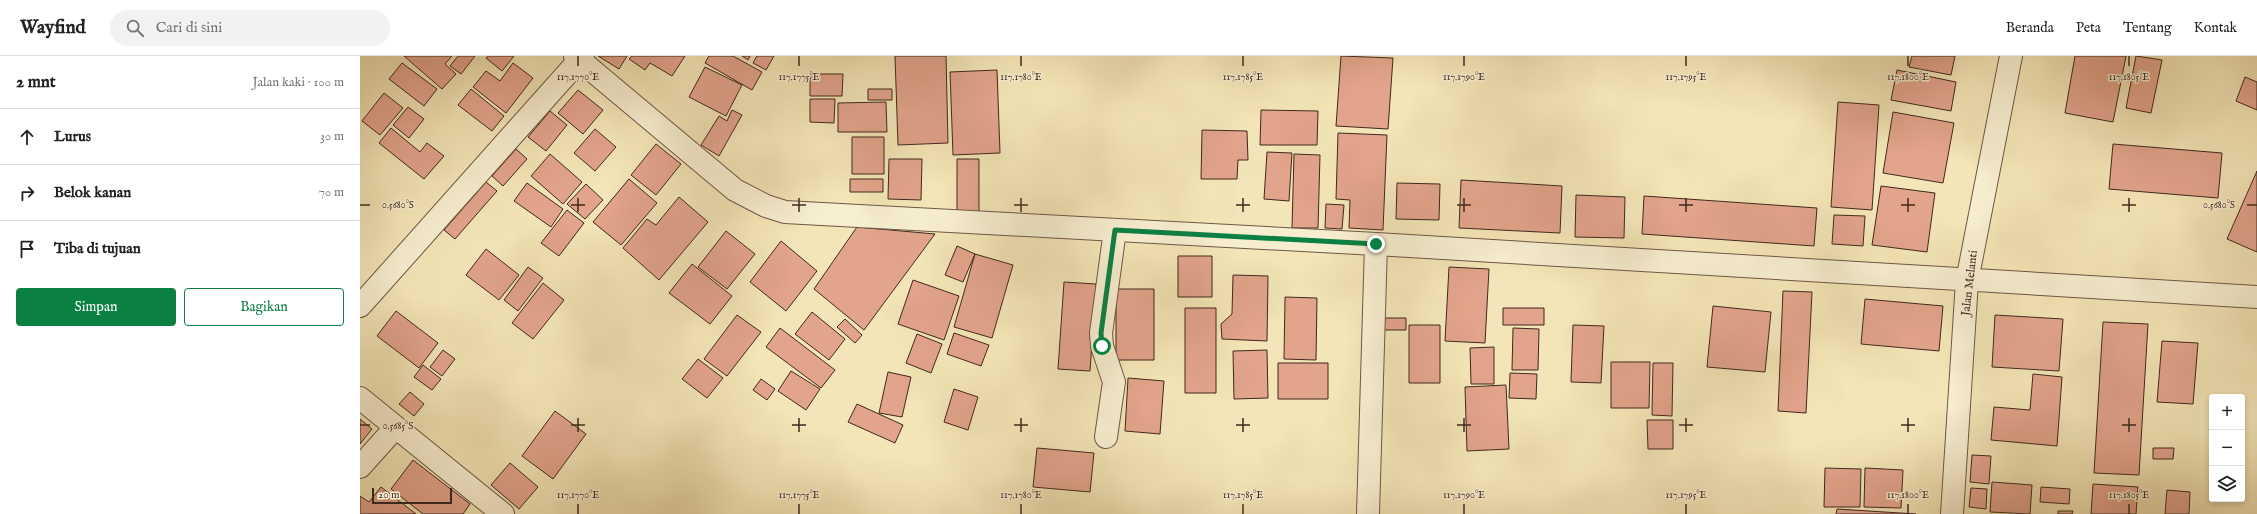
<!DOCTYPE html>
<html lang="id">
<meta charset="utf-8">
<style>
body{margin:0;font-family:"IM FELL English",serif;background:#f2f2f2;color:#222}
.controls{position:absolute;right:12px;bottom:12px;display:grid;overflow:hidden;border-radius:4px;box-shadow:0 2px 6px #0003}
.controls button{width:36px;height:36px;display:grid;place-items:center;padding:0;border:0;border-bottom:1px solid #e0e0e0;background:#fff;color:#222;font:20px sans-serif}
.scale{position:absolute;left:12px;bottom:10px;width:80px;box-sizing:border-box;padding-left:4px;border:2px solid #41281f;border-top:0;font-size:11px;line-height:14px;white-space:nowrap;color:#41281f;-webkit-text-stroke:3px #f7eed0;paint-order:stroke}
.stop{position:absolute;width:12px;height:12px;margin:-9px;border:3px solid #0b8043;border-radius:50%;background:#fff}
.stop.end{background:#0b8043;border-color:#fff;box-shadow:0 1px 4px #0008}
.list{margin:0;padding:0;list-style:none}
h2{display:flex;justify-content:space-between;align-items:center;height:52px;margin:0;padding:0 16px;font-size:17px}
h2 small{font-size:13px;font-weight:400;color:#767676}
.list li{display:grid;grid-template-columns:26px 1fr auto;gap:12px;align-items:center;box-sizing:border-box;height:56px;padding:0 16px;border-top:1px solid #e0e0e0}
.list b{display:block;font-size:15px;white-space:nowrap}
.list em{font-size:13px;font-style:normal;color:#767676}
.actions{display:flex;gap:8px;padding:12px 16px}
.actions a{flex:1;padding:9px 0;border:1px solid #0b8043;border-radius:4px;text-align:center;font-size:14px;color:#0b8043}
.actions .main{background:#0b8043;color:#fff}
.icon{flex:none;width:22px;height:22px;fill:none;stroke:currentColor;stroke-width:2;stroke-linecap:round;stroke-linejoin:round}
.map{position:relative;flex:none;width:1897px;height:458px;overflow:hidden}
header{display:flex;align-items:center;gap:24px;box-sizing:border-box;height:56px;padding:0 20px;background:#fff;border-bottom:1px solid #e0e0e0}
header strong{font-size:19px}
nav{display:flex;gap:22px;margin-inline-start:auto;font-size:14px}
.search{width:280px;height:36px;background:#f2f2f2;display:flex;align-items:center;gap:10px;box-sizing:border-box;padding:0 14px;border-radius:22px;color:#767676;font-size:15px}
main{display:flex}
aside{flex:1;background:#fff}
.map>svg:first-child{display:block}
.building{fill:#e2a48b;stroke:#41281f}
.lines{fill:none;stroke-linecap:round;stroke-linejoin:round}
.street-casing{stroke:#6e5745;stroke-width:24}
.street{stroke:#f7eed0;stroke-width:22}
.route{stroke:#0b8043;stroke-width:5}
.ticks{fill:none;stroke:#41281f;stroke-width:1.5}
.labels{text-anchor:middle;stroke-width:3;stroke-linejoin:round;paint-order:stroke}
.street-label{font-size:12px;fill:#41281f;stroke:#f7eed0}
.ticks-label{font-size:10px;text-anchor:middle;fill:#41281f;stroke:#f7eed0;stroke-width:3;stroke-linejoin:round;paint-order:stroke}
</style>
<header>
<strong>Wayfind</strong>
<div class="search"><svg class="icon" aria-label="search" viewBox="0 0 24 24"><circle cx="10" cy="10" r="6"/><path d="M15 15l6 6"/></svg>Cari di sini</div>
<nav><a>Beranda</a><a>Peta</a><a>Tentang</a><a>Kontak</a></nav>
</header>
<main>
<aside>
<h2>2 mnt<small>Jalan kaki · 100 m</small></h2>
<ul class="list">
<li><svg class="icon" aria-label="ahead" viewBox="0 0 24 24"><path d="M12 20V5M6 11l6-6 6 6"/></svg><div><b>Lurus</b></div><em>30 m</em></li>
<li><svg class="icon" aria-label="right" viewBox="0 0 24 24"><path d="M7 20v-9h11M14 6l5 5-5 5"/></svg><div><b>Belok kanan</b></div><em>70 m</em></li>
<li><svg class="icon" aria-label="arrive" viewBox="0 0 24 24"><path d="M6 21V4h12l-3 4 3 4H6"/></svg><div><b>Tiba di tujuan</b></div></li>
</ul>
<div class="actions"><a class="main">Simpan</a><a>Bagikan</a></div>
</aside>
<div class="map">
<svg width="1897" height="458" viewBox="0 0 1897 458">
<rect width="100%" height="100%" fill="#f3e5b7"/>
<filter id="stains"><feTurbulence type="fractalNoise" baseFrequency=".005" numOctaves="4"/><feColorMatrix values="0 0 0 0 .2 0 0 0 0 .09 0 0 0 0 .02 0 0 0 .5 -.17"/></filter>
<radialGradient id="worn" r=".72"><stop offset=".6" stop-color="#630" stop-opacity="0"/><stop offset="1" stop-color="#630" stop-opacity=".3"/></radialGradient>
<path class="building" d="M44 0H92L85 8 96 18 82 33Z
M98 0H115L101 18 90 10Z
M128 0H154L142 15 126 2Z
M238 0H267L259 13Z
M272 0H325L312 20 290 7 285 14 269 3Z
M349 0H373L402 16 392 34 345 7Z
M382 0H390L388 4Z
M397 0H414L406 14 393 7Z
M535 0H586L588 87 538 89Z
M981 0 1033 2 1028 73 976 70Z
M1552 0H1595L1591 19 1549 11Z
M1715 0H1766L1753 66 1705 57Z
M1776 0 1802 4 1791 57 1766 52Z
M42 7 77 33 64 50 29 23Z
M153 7 173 22 146 57 113 31 126 15 140 25Z
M345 11 382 29 366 60 329 41Z
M637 14 640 97 593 99 590 16Z
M1537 14 1596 26 1591 55 1531 44Z
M450 18H483L482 40H450Z
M1885 21 1897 26V54L1876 45Z
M111 33 144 60 132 75 98 49Z
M508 33H532V44H508Z
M218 34 243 54 223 78 198 57Z
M24 37 43 52 20 79 2 65Z
M450 43H475L474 67 450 66Z
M526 46 527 76H478V47Z
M1478 46 1519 49 1512 154 1471 151Z
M48 51 64 63 49 82 33 69Z
M372 54 382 59 359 100 341 89 359 60 367 65Z
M901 54 958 55 957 89H900Z
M190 55 207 69 186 95 168 81Z
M1533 56 1594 67 1583 127 1523 117Z
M31 72 60 96 67 87 84 100 64 123 19 87Z
M235 73 256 91 235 115 214 97Z
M842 74 887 75 888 104H878L877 123H841Z
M978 77 1027 79 1023 174 989 172 990 144 976 143Z
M492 81H524V118H492Z
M296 88 321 108 296 139 271 119Z
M1753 88 1862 97 1858 142 1749 133Z
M156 93 167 103 143 130 132 120Z
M907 96 932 97 929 145 904 143Z
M190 98 222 126 203 148 171 120Z
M934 98 960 99 958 172H932Z
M529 103H562L561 144 528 143Z
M597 103H619V157H597Z
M1897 115V196L1867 183Z
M269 123 297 147 261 189 233 166Z
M490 123H523V136H490Z
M1101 124 1202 130 1200 177 1099 172Z
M126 126 137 135 95 183 84 174Z
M167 127 203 153 191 171 154 145Z
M1037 127 1080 128 1079 164 1036 163Z
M226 128 243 144 225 163 207 148Z
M1521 130 1575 137 1567 196 1512 189Z
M1216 139 1265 141 1264 182 1215 181Z
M1284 140 1457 152 1454 190 1282 178Z
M319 141 348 166 299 224 263 192 287 163 296 169Z
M966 148 984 149 982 173 965 172Z
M207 154 224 167 199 200 181 187Z
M1474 159 1505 160 1503 190 1472 188Z
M497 171 575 178 504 274 454 233Z
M366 175 395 198 367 233 338 211Z
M421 185 457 215 426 255 390 226Z
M597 190 615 198 603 226 585 219Z
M126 193 159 219 139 244 106 219Z
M615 198 653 209 632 282 594 271Z
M818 200H852V241H818Z
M332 208 372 240 350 268 309 237Z
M168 211 183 222 158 255 144 244Z
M1089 211 1129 213 1125 287 1085 285Z
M873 219 908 220 907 285 862 283 861 268 872 258Z
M553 224 599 240 584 284 538 268Z
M704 226 736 228 730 315 698 313Z
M183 227 204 244 173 283 152 267Z
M756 233H794V304H756Z
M1423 235 1452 236 1446 357 1418 355Z
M925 241 957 242 956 304 924 303Z
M1505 243 1583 250 1579 295 1501 288Z
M1353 250 1411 256 1405 316 1347 311Z
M825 252H856V337H825Z
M1143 252H1184V269H1143Z
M36 255 78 287 59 312 17 280Z
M452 256 485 283 469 304 435 278Z
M377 259 401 276 367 320 344 303Z
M1635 259 1703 263 1699 315 1632 311Z
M1019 262H1046V274H1019Z
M485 263 502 279 495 287 477 271Z
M1743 266 1788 268 1779 419 1734 417Z
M1049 269H1080V327H1049Z
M1213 269 1244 270 1241 327 1211 326Z
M420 272 475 314 461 332 406 291Z
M1153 272 1179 273 1178 314H1152Z
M594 277 629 289 621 310 587 298Z
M557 278 582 288 571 317 546 307Z
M1802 285 1838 287 1833 348 1797 346Z
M1134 291V328H1111L1110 292Z
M83 294 95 303 82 320 70 311Z
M907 294 908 342 874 343 873 295Z
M338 303 363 322 347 342 322 323Z
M1251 306H1290L1289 352H1251Z
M918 307H968V343H918Z
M1293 307H1313L1312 360 1292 359Z
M63 309 81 323 72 334 54 321Z
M431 315 460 333 446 354 418 335Z
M528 316 551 321 542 361 519 357Z
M1150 317 1177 318 1176 343 1149 342Z
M1673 318 1702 321 1697 390 1631 384 1634 351 1670 354Z
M768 322 804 325 800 378 765 375Z
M401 323 415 333 407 344 393 334Z
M1146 329 1149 393 1107 395 1105 331Z
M594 333 618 341 608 374 584 366Z
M50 336 64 348 54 360 39 348Z
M497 348 543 369 535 387 488 366Z
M195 355 226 378 193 423 162 400Z
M0 363 12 373 0 388Z
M1287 364H1313V393H1288Z
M677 392 734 397 730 436 673 431Z
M1793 392H1814L1813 403H1793Z
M1612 399 1631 400 1629 428 1610 426Z
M53 404 110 448 103 458H63L31 433Z
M150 407 178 431 159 453 131 429Z
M1465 412 1501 413 1500 451H1464Z
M1505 412 1543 414 1541 452 1504 451Z
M1632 426 1672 429 1670 458 1630 456Z
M1733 428 1778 431 1776 458H1731Z
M21 431 56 458H0V440L9 446Z
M1681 431 1710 433 1709 448 1680 446Z
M1611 432 1627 433 1626 453 1609 451Z
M1807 434 1830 436 1829 458H1805Z
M1477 453 1556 458H1476Z
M1698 455H1713L1712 458H1698Z"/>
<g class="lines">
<defs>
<path id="street" d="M215 0 375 134 406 150 425 156 1016 188 1897 241
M0 250 223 0
M0 342 143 458
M746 381 754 326 742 290 741 277 755 174
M0 411 35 372
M1008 458 1016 188
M1592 458 1607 225 1651 0"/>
</defs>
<use href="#street" class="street-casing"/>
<use href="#street" class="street"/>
</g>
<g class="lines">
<path class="route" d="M742 290 741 277 755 174 1016 188"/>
</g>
<path class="ticks" d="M218 0V10M439 0V10M661 0V10M883 0V10M1104 0V10M1326 0V10M1548 0V10M1769 0V10M218 142V156M439 142V156M661 142V156M883 142V156M1104 142V156M1326 142V156M1548 142V156M1769 142V156M0 149H10M211 149H225M432 149H446M654 149H668M876 149H890M1097 149H1111M1319 149H1333M1541 149H1555M1762 149H1776M1887 149H1897M218 362V376M439 362V376M661 362V376M883 362V376M1104 362V376M1326 362V376M1548 362V376M1769 362V376M0 369H10M211 369H225M432 369H446M654 369H668M876 369H890M1097 369H1111M1319 369H1333M1541 369H1555M1762 369H1776M218 448V458M439 448V458M661 448V458M883 448V458M1104 448V458M1326 448V458M1548 448V458M1769 448V458"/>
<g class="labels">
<g class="street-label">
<text transform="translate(1609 227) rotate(-83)" y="4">Jalan Melanti</text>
</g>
</g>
<g class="ticks-label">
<text x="218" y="24">117.1770°E</text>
<text x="439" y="24">117.1775°E</text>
<text x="661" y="24">117.1780°E</text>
<text x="883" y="24">117.1785°E</text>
<text x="1104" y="24">117.1790°E</text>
<text x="1326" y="24">117.1795°E</text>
<text x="1548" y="24">117.1800°E</text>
<text x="1769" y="24">117.1805°E</text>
<text x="38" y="152">0.5680°S</text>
<text x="1859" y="152">0.5680°S</text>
<text x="38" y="373">0.5685°S</text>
<text x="218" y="442">117.1770°E</text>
<text x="439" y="442">117.1775°E</text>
<text x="661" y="442">117.1780°E</text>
<text x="883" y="442">117.1785°E</text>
<text x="1104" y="442">117.1790°E</text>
<text x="1326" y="442">117.1795°E</text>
<text x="1548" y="442">117.1800°E</text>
<text x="1769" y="442">117.1805°E</text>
</g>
<rect width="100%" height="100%" filter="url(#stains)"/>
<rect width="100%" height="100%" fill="url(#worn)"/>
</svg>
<div class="controls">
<button>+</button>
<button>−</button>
<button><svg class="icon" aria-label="layers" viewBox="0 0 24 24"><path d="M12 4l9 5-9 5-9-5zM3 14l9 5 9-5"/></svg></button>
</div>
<div class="scale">20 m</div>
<div class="stop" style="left:742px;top:290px"></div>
<div class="stop end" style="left:1016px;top:188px"></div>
</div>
</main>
